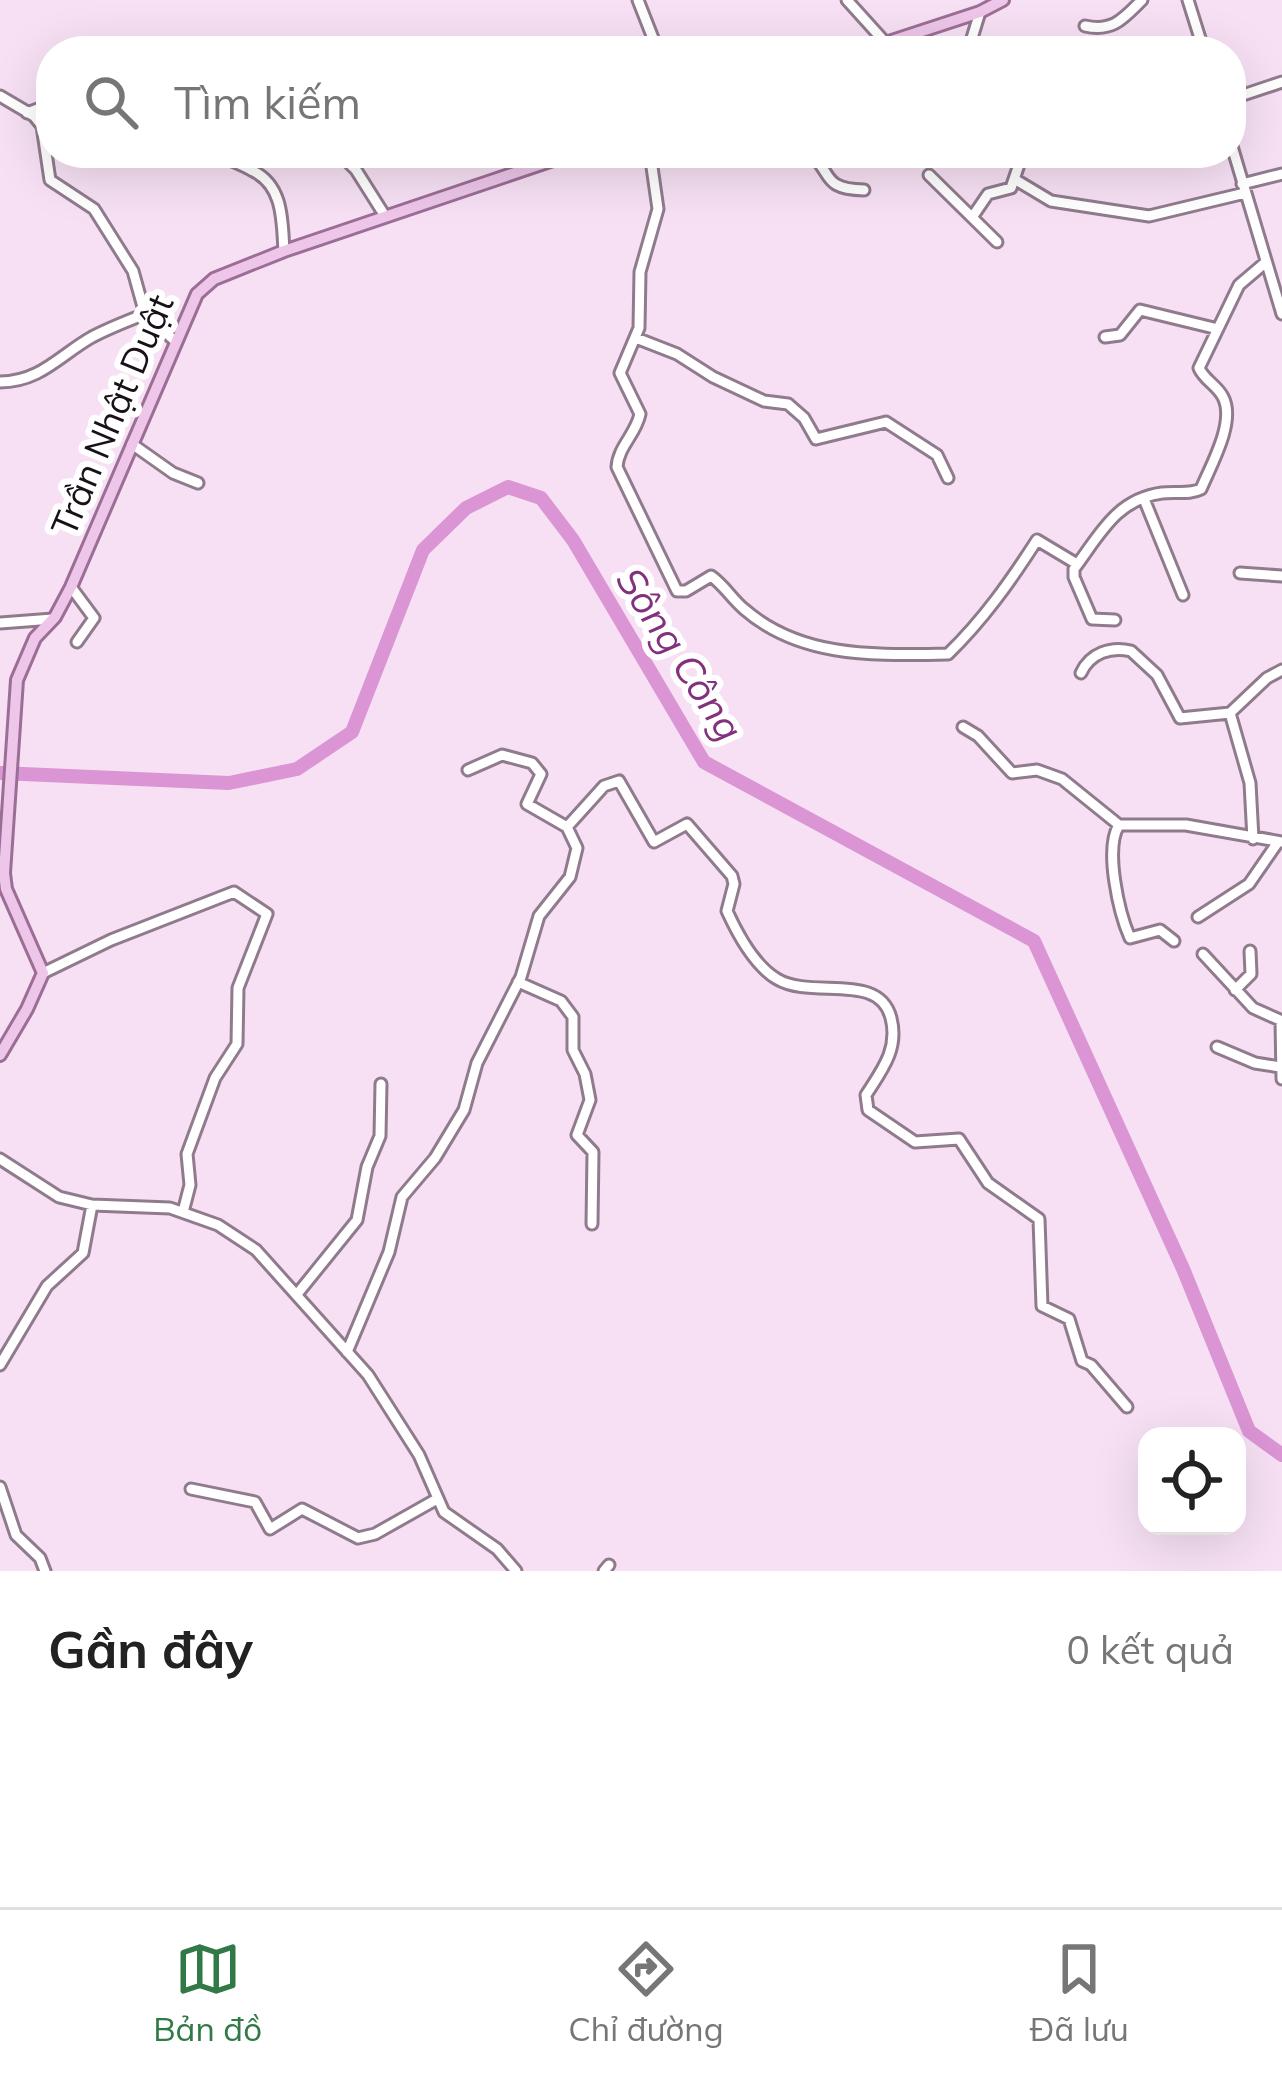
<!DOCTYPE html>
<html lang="vi">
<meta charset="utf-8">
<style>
body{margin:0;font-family:Mulish,sans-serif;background:#f2f2f2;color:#222}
.controls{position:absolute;right:36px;bottom:36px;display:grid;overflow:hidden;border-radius:24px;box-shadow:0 12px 48px #0002}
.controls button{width:108px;height:108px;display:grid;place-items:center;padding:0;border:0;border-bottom:3px solid #e0e0e0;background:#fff;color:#222;font:60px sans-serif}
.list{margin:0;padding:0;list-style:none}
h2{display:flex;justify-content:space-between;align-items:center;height:156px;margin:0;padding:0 48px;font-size:51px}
h2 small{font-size:39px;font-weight:400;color:#767676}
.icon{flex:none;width:66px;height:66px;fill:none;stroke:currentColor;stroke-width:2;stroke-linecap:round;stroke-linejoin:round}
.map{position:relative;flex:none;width:1282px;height:1571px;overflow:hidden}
.search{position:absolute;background:#fff;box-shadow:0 12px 48px #0002;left:36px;right:36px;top:36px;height:132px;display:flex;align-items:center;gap:30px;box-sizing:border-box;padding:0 42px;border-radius:48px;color:#767676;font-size:45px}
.sheet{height:336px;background:#fff}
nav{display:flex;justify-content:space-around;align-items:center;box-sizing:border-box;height:168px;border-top:3px solid #e0e0e0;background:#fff;font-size:33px;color:#767676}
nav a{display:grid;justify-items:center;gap:6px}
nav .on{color:#317946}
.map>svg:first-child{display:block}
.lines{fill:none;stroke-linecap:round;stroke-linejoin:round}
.river{stroke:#db94d4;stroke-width:14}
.minor-casing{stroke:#907b8d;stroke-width:15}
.major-casing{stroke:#9b6e96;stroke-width:16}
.minor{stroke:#fff;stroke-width:9}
.major{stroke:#edc6e9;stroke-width:10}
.labels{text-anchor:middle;stroke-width:12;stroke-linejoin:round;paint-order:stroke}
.street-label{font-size:36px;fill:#191118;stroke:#fff}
.water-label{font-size:39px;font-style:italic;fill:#83317d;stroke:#fff}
</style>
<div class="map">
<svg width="1282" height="1571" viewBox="0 0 1282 1571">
<rect width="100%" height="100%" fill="#f7e0f4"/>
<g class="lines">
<path class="river" d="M0 773 229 783 297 769 352 732 423 550 466 508 508 487 541 498 573 540 704 762 1034 941 1184 1271 1249 1431 1282 1455"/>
<defs>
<path id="minor" d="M638 0 658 51
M847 0 884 41
M1188 0 1204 51
M1085 26C1113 32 1123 19 1142 0
M968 51 980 12
M0 96 34 116 42 126 50 180 94 209 133 271 145 314 175 341
M1231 99 1282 82
M27 113 51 104
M1231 143 1282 314
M217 153C230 161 241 164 253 171 284 186 282 222 284 251
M339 153 356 170 385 216
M650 153 658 209 640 272 639 328 620 373 640 414C636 434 618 447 617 467L677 591H686L711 576C724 585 732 599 744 609 801 659 876 655 948 654 983 620 1010 582 1037 540L1077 564
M810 153C833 173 821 189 864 190
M189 159 207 153
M929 175 997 242
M1016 180 1051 201 1149 216 1245 193
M1242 184 1282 174
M973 216 988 194 1011 188 1023 153
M1105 337 1120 335 1140 310 1218 329
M636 338 677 354 713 377 764 401 788 404 804 418 816 439 886 422 937 455 948 478
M0 382C40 382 60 355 92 337 109 328 127 321 145 314
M132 444 173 473 198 483
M1144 499 1183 595
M1240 573 1282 576
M71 587 94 618 77 642
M1115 620 1092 619 1074 577V569C1099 536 1116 499 1162 493 1176 491 1189 495 1201 489 1211 465 1236 422 1223 397 1217 385 1204 380 1199 368L1239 285 1266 262
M0 623 53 619
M1081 673C1090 653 1111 646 1131 651L1157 675 1180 718 1230 713 1267 678 1282 670
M1230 713 1250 783 1253 839
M963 727 978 736 1012 773 1037 770 1062 779 1119 825H1186L1282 842
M1119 825C1104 849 1119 913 1130 938L1160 930 1174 941
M567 827 604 786 619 781 654 842 687 824 732 876 734 884 727 911C737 933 755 966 777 979 812 1000 879 971 891 1018 899 1049 882 1070 866 1095L868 1110 915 1142 959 1139 988 1183 1039 1219 1042 1306 1069 1319 1082 1361 1091 1365 1127 1407
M1198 917 1249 884 1278 842
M1203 954 1253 1008 1282 1021
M43 973 111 940 234 892 267 914 238 988 237 1044 215 1078 187 1154 190 1185 183 1212
M518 982 561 1001 573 1017V1050L585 1074 590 1100 577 1135 593 1152 592 1224
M1235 990 1251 974 1250 951
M1281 1021 1282 1079
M1217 1047 1255 1063 1280 1067
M0 1159 59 1197 92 1205 170 1208 218 1225 256 1250 368 1375 419 1455 444 1512 497 1549 516 1571
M298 1293 357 1220 367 1167 380 1136 381 1084
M347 1352 389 1252 402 1197 435 1158 464 1110 477 1063 521 977 539 916 570 877 577 848 567 827 527 804 541 774 532 763 502 755 468 770
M0 1365 47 1286 83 1253 92 1205
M0 1487 16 1535 40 1558 45 1571
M191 1489 255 1502 270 1529 302 1509 358 1538 375 1534 437 1499
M604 1571 609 1565"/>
<path id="major" d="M861 51 980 12 1003 0
M0 1055 27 1009 43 973 6 889 4 873 17 680 35 638 55 617 71 587 197 294 214 279 284 251 574 153"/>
</defs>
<use href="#minor" class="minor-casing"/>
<use href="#major" class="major-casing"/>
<use href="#minor" class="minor"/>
<use href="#major" class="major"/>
</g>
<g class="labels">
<g class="street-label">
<text transform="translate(112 415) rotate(-67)" y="13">Trần Nhật Duật</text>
</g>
<g class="water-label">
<text transform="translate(680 654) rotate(57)" y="14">Sông Công</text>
</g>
</g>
</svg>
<div class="controls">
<button><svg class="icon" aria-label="locate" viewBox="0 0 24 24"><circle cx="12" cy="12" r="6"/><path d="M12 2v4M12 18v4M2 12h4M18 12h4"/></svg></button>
</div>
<div class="search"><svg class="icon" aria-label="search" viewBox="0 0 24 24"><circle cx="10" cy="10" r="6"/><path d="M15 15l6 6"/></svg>Tìm kiếm</div>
</div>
<section class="sheet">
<h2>Gần đây<small>0 kết quả</small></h2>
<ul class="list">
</ul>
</section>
<nav>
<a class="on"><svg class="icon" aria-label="map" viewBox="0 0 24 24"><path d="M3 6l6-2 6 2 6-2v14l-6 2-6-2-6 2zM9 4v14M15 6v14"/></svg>Bản đồ</a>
<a><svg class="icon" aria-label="directions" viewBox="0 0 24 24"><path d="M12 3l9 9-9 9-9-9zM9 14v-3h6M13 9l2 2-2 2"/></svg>Chỉ đường</a>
<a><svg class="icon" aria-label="saved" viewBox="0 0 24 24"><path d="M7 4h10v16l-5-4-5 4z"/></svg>Đã lưu</a>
</nav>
